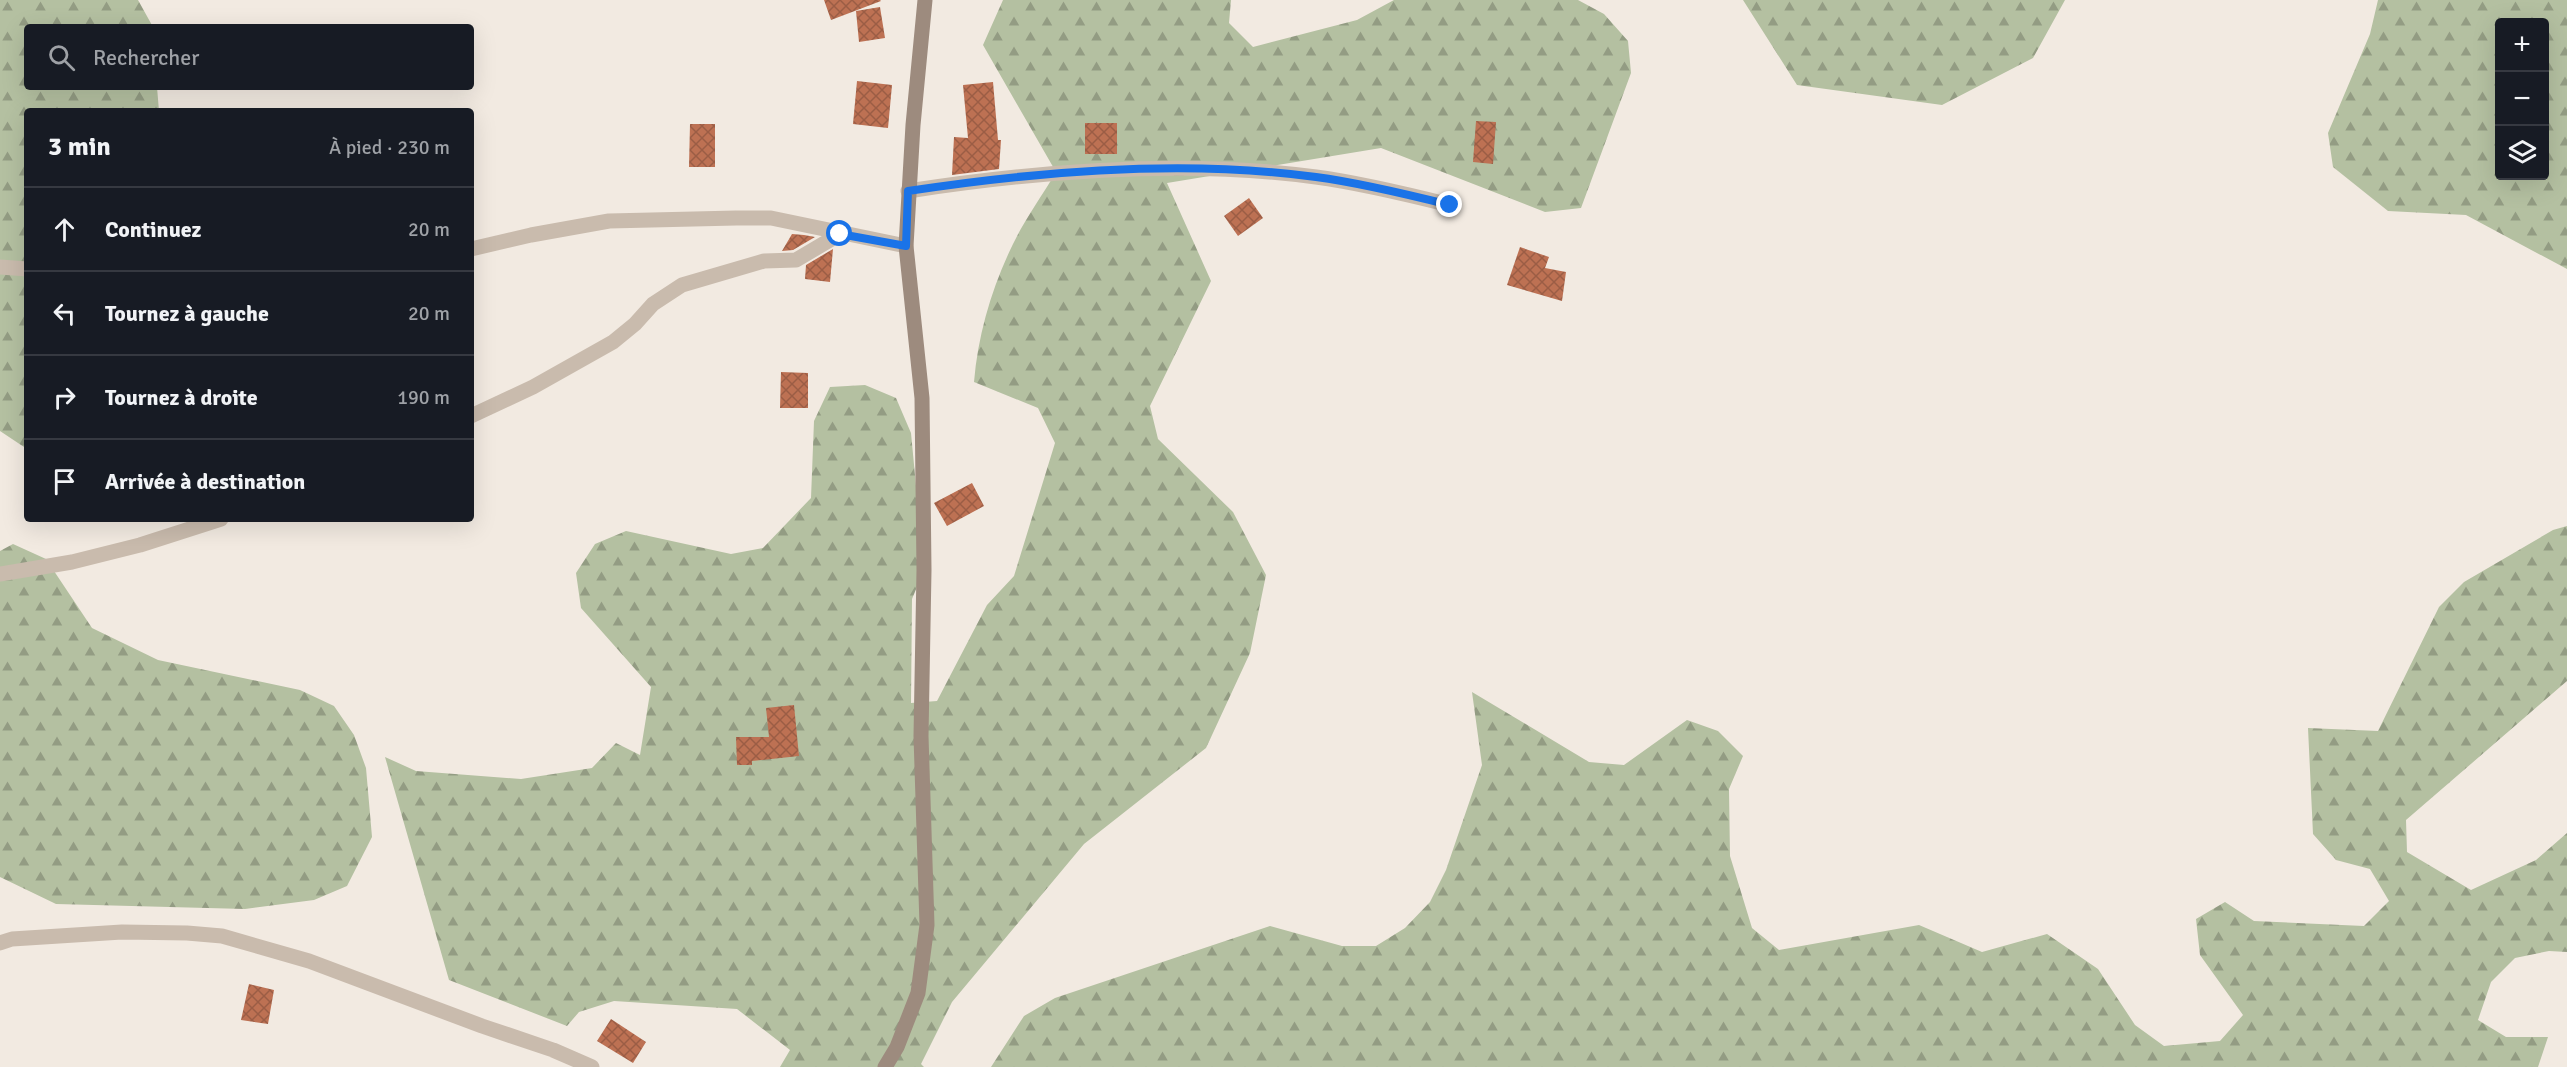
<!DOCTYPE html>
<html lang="fr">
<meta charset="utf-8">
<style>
body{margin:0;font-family:Signika,sans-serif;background:#242831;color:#f1f3f6}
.controls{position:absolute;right:18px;top:18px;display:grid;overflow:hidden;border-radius:6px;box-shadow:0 6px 24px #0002}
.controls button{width:54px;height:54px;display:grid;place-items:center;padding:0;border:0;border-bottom:2px solid #363941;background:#171b24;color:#f1f3f6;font:30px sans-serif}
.stop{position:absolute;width:18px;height:18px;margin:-14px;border:4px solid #1a73e8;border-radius:50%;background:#fff}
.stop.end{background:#1a73e8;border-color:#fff;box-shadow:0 2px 6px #0008}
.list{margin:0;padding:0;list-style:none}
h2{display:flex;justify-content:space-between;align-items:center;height:78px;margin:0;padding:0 24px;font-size:26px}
h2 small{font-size:20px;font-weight:400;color:#9ea1a6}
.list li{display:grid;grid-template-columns:39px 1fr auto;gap:18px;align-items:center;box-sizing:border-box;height:84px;padding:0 24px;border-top:2px solid #363941}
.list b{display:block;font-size:22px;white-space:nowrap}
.list em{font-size:20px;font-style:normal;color:#9ea1a6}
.icon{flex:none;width:33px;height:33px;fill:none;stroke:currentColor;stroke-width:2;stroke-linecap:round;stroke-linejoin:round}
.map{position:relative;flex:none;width:2567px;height:1067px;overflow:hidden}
.search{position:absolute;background:#171b24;box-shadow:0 6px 24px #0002;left:24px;top:24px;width:450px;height:66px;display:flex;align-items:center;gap:15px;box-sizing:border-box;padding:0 21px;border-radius:6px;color:#9ea1a6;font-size:22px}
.panel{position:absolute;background:#171b24;box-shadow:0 6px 24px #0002;left:24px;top:108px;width:450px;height:414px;border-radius:6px}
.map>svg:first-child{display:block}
.forest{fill:url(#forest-firs);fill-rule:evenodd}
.building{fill:url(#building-cross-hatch)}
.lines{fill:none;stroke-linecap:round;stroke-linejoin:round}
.street{stroke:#c9bbad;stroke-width:15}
.secondary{stroke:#9d8b7e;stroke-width:15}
.route{stroke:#1a73e8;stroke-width:8}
</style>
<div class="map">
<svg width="2567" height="1067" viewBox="0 0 2567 1067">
<defs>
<pattern id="forest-firs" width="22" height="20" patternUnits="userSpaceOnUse" patternTransform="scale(1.5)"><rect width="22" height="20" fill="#b4c0a1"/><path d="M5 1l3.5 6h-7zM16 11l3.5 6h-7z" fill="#939c83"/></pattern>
<pattern id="building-cross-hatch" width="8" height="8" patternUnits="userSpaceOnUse" patternTransform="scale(1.5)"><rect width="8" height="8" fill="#bd7153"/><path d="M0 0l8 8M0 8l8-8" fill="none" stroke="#9b5d45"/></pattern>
</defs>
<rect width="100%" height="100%" fill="#f2eae1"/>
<path class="forest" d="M0 0H138L153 27H27V87H157L159 111H27V449L0 431Z
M1003 0H1231L1229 23 1253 47 1357 20 1394 0H1578L1604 14 1628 41 1631 73 1581 208 1545 212 1381 148 1167 183 1211 281 1150 406 1158 439 1233 512 1266 575 1250 653 1206 748 1084 844 952 1002 921 1064 924 1067H780L790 1050 737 1009 614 1001 579 1012 567 1026 449 980 385 757 416 771 521 779 592 768 616 743 640 755 651 687 581 608 576 573 595 544 626 531 731 554 763 548 811 498 814 421 830 387 865 385 896 398 911 433 924 570 912 599 911 703 937 701 987 605 1014 576 1055 443 1038 408 974 382C978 334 992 287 1013 244 1025 219 1042 196 1056 172L983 45Z
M1743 0H2065L2033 58 1942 105 1797 85Z
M2378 0H2567V269L2466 215 2388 211 2333 167 2328 133 2370 34ZM2500 22H2544V176H2500Z
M2567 526V681L2406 820 2407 852 2471 890 2536 860 2567 833V952L2549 951 2515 958 2491 982 2478 1020 2506 1037H2548L2538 1067H991L1024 1016 1055 998 1270 926 1342 946H1376L1405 928 1430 902 1446 870 1482 765 1472 692 1589 762 1624 765 1687 720 1718 731 1743 756 1729 789 1730 856 1752 928 1779 950 1919 925 1982 952 2047 934 2098 969 2135 1025 2164 1046 2220 1041 2243 1015 2200 955 2196 919 2225 902 2254 921 2364 926 2389 901 2370 869 2336 860 2313 834 2308 728 2378 731 2439 607 2464 582 2553 530Z
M13 544 46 559 92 628 158 660 300 690 334 706 354 735 366 768 372 837 347 886 314 900 245 909 56 904 0 877V551Z"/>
<path class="building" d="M824 0H880L881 1 831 20Z
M880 7 885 38 859 42 856 11Z
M857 81 892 85 888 128 853 124Z
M993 82 998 140H1001L999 169 952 175 954 137 968 138 963 85Z
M1476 121 1496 122 1493 164 1473 162Z
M1085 123H1117V154H1085Z
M690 124H715V167H689Z
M1249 198 1263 218 1238 236 1224 216Z
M792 234 804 235 815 237 793 250 782 251Z
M1520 247 1549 257 1545 268 1566 272 1562 301 1507 285Z
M833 249 830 282 805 279 806 265Z
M781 372 808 373V408H780Z
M972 483 984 506 947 526 934 503Z
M794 705 799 756 752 761V765H737L736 737H769L766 708Z
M249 984 274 990 268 1024 241 1020Z
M611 1019 646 1042 633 1063 597 1041Z"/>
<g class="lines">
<path class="street" d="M908 191C1038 171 1185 159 1316 177 1361 183 1406 194 1450 205
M471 249 531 235 609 221 736 218H771L906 246
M0 267 27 269
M471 416 533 387 613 342 635 324 653 304 682 285 764 261 796 260 840 234
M0 574 72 562 140 545 221 519
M0 943 12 939 122 932 187 933 222 936 309 961 482 1026 553 1050 592 1067"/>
<path class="secondary" d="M885 1067 897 1047 918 993 927 925 921 736 924 570 922 398 906 246 913 125 925 0"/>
</g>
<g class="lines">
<path class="route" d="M840 234 906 246 908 191C1039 171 1184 159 1316 177 1361 183 1406 194 1450 205"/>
</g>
</svg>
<div class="controls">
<button>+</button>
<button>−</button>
<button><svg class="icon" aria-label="layers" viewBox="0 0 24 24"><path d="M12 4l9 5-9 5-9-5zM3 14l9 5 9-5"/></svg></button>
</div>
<div class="stop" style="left:840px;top:234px"></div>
<div class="stop end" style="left:1450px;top:205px"></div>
<div class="search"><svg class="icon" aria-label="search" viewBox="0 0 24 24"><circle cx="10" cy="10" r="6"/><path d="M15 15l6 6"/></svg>Rechercher</div>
<section class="panel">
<h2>3 min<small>À pied · 230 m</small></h2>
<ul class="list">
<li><svg class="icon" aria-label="ahead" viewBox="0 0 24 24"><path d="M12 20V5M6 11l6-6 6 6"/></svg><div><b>Continuez</b></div><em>20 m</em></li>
<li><svg class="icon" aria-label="left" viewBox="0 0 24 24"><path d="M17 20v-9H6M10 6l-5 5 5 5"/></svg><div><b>Tournez à gauche</b></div><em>20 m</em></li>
<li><svg class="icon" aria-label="right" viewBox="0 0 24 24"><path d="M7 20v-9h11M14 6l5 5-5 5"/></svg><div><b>Tournez à droite</b></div><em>190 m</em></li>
<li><svg class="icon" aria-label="arrive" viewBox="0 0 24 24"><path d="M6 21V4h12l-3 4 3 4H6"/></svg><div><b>Arrivée à destination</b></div></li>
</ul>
</section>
</div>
